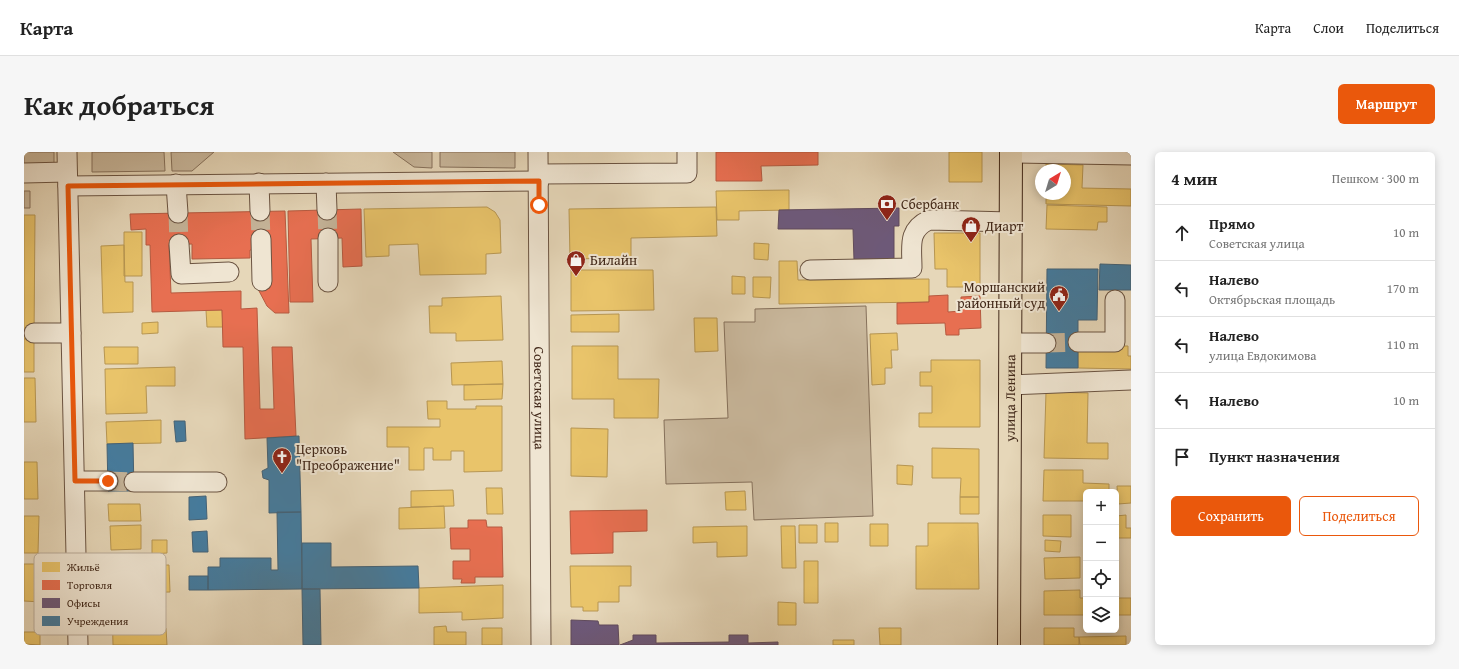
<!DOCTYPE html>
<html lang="ru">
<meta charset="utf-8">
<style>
body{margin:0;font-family:"Gentium Book Plus",serif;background:#f6f6f6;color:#222}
.controls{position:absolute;right:12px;bottom:12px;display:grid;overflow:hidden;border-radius:6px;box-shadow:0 2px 10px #0003}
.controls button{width:36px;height:36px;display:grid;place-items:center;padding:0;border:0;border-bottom:1px solid #e0e0e0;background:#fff;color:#222;font:20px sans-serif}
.compass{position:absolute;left:1011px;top:12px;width:36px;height:36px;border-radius:50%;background:#fff;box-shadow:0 2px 10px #0003;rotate:38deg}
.stop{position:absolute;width:12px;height:12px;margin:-9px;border:3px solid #ea580c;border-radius:50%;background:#fff}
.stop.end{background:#ea580c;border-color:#fff;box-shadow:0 1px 4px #0008}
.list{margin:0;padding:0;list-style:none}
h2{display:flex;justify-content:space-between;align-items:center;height:52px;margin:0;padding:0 16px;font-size:17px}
h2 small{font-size:13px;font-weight:400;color:#767676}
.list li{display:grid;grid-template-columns:26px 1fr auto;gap:12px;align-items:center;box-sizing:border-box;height:56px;padding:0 16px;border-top:1px solid #e0e0e0}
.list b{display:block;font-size:15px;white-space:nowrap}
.list p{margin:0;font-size:13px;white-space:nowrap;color:#767676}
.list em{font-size:13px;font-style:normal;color:#767676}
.actions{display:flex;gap:8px;padding:12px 16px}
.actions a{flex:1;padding:9px 0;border:1px solid #ea580c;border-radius:6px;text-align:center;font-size:14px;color:#ea580c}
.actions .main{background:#ea580c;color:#fff}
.icon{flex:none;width:22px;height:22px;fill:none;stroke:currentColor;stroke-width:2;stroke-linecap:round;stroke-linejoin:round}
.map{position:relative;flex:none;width:1107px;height:493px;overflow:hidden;border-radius:6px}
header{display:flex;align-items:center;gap:24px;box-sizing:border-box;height:56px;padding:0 20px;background:#fff;border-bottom:1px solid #e0e0e0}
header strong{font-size:19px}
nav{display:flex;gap:22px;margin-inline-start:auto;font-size:14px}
.intro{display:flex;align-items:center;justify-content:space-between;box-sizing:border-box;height:96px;padding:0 24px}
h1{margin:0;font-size:28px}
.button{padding:10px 18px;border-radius:6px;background:#ea580c;color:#fff;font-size:14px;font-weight:700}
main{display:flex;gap:24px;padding:0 24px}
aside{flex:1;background:#fff;border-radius:6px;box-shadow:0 2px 10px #0003}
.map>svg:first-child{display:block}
.green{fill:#cab99e;stroke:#86715c}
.homes{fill:#e9c46a;stroke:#b79652}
.shops{fill:#e76f51;stroke:#b65a40}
.offices{fill:#6d597a;stroke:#604b5d}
.public{fill:#457b9d;stroke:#446276}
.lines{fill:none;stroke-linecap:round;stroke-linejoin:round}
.minor-tunnel{stroke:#c5b499;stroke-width:19;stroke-dasharray:19 10;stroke-linecap:butt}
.minor-casing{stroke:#6b5442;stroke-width:21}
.major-casing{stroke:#42291a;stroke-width:24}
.minor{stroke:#efe5d2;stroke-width:19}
.major{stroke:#e6d7b9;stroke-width:22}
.route{stroke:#ea580c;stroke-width:5}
.labels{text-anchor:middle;stroke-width:4;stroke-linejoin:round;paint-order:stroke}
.poi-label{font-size:14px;fill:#42291a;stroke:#efe5d2;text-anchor:start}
.street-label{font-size:14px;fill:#42291a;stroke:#efe5d2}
.key{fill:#efe5d2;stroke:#bbad9b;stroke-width:1}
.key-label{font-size:11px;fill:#42291a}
</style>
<header>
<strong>Карта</strong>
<nav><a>Карта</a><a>Слои</a><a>Поделиться</a></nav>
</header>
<div class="intro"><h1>Как добраться</h1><a class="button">Маршрут</a></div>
<main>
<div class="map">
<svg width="1107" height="493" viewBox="0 0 1107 493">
<rect width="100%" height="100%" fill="#e6d7b9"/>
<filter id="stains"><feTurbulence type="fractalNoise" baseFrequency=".005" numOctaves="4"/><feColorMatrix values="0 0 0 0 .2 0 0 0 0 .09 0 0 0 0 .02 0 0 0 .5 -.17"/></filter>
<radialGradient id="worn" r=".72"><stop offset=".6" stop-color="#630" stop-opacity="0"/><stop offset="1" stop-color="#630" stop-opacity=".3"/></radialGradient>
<path class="green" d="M0 0H30V12L0 13Z
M68 0H140L141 19 68 20Z
M147 0H190L168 19H148Z
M369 0H408V16L390 15Z
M416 0H491V16L416 15Z
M0 39H6V56H0Z
M842 154 849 364 730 368 728 330 642 332 640 268 704 266 700 170H731V157Z"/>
<path class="homes" d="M925 0H958V30H925Z
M1022 12 1059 13 1058 36 1107 37V54L1022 52V42H1041V18H1022Z
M765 38V58L715 59V68H693L692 39Z
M1023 53 1083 55V70H1074L1073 78 1022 77Z
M463 55 471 60 476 68 477 101 462 102V122L396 123 394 92 365 93V104L342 105 340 57Z
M692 55 693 84 607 86V106L546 107 545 57Z
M0 63H11L10 187H0Z
M100 80H118V124H100Z
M910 81H956V135H923V117H911Z
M730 91 745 92 744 108 730 107Z
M100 93 101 130H109V160L79 161 77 94Z
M755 109H773L774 128 905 127V150L755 152Z
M547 118H629L630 158 547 159Z
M708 124 721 125V142H708Z
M729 125H747L746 146 729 145Z
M477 144 479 188 432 189V181H406L405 154H418V146Z
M182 158H198L199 175H183Z
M595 162V180H547V163Z
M670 166H693L694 199 671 200Z
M134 170V181L118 182V171Z
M873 181 874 198H867L868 216H861V232L848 233 846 182Z
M0 187H10V220H0Z
M548 194H594V227H635L634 266H590V247H548Z
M1054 194H1104V204H1107V217L1054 216Z
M80 195H114V212H81Z
M907 208H956V275H895V261H908V234H896V220H907Z
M478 209 479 232 428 233 427 211Z
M151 215V234H122L123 261 82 262 81 217Z
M0 226H11L12 270H0Z
M479 232 478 247 440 248V233Z
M1022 240 1064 241 1063 291H1084V307L1020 306Z
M403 249H423V257H452V254H478V319L440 320V299H427V308H409V296H400V318H385V295H363V275H416V267H404Z
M137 268V291L83 292 82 270Z
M547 276 584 277 583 325 547 324Z
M908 296 955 297V345H936L937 326H908Z
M0 310H13L14 347H0Z
M873 313 889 314 888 333 873 332Z
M1020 318H1059V331L1085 332V340H1062V349H1019Z
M1093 334H1107V351L1094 352Z
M462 336H478L479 362H463Z
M429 338 430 354 387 355V339Z
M721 339 722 358H702L701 340Z
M936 345H955V362H936Z
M84 352H116L117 369H85Z
M420 354 421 376 375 377V356Z
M1019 363H1047V385L1019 384Z
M1102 363V376H1107V386H1092V364Z
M0 364H15L14 401H0Z
M801 371H814V390H801Z
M904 371H954L955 437H892V394H904Z
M846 372H864V394H846Z
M117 373V397L87 398 86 374Z
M775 373H793V391H775Z
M723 374V404L693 405V390L669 391V375Z
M757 374H771L772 416H758Z
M128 388H143V401L128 402Z
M1021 388 1037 389 1036 400 1021 399Z
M1056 405V426L1021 427 1020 406Z
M780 409H794V451H780Z
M0 412H11V434L17 435V450L0 449Z
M145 413 146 440 88 441V414Z
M546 414H607V434H595V450H574V459H559V455H547Z
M479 433V466L438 468V460L395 461V436Z
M1056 438V446H1062V463H1020V439Z
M1092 446H1107V463H1092Z
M88 450H128L129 475 142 476 143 493H89Z
M754 450 772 451V473H754Z
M422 474 423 480H442V493H410V475Z
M458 476H478V493H458Z
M855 476H877V493H856Z
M1020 476H1050V485H1055V493H1020Z
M0 480H16V493L0 492Z
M1102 484V493H1056L1055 485Z
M809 488H830V493H809Z"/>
<path class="shops" d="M692 0H794V13L737 14 738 29H692Z
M337 57 338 114 319 115 318 86 287 87 289 150H266L264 59Z
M261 59 265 161H251L243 154 234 137 246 136 244 87 232 98H226V106L168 107V92L145 93 147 141 217 139V157L233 156 236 257H250L248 195H268L272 284 221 287 219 195H199L198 158 128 160 126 93H122V77L107 78 106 62Z
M924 143V160L937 159V145L956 144 957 176 935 177V183H922L921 171 873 172V151L905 150V144Z
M623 358V379L589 380V401L547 402 546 359Z
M444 368H462L463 375H478L479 425H451V431H437L438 427H429V409H446V397H427L426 376H444Z"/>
<path class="offices" d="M875 56V74H870V107L830 108 829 77H754L755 58Z
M547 468 574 469 575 473H594L595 493H547Z
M609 483H632V491L705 490V483H724V491L754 490V493H596L609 488Z"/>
<path class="public" d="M1076 112 1107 113V138H1075Z
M1023 117H1074L1073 168H1054V216H1022Z
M150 269H161L162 289 152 290Z
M275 284 277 360 245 361V328L239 326 238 319 244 316 243 286Z
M109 291 110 339H84L83 292Z
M182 344 183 367 165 368V345Z
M253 360H277L278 437 184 438V415H196V406H247V418H254Z
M183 379 184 400H169L168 380Z
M278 391H307V415L394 414 395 436 278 437Z
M165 424H184V438H165Z
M278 437H296L297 493H279Z"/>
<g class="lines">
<path class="minor-tunnel" d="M303 58 304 86
M236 59 237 87
M154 61 155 92
M1022 191 1054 190
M84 329 110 330"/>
<defs>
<g id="minor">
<path d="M43 0 54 493"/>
<path id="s1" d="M514 0 517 493"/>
<path d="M987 1 1107 3"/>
<path d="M0 21 43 20"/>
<path d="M515 22 663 21V0"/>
<path d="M235 31 236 59"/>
<path d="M302 31 303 58"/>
<path d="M152 32 154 61"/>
<path d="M44 34 515 29"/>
<path d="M304 86V130"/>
<path d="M237 87 238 129"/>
<path d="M155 92 157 122 205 120"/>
<path d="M786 118 888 116C888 95 883 78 905 68L987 70"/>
<path d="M10 181H47"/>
<path d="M1054 190H1091V148"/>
<path d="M987 191H1022"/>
<path d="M986 233 1107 228"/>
<path d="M51 329H84"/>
<path d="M110 330H193"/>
</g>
<g id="major">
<path id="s2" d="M985 493 987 0"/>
</g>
</defs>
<use href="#minor" class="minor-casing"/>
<use href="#major" class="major-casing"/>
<use href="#minor" class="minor"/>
<use href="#major" class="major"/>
</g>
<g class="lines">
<path class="route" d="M84 329H51L44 34 515 29V53"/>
</g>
<defs>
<symbol id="bank-pin" viewBox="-11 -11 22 30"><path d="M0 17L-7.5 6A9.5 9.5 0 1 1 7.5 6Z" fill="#8f2418" stroke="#efe5d2"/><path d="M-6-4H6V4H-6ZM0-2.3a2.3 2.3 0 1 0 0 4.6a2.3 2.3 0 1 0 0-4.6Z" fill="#fff"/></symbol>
<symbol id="shop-pin" viewBox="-11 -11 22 30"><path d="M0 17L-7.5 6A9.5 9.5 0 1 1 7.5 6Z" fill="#8f2418" stroke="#efe5d2"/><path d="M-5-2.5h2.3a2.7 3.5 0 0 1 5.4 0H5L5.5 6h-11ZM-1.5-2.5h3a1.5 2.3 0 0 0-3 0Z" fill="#fff"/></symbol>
<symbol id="civic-pin" viewBox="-11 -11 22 30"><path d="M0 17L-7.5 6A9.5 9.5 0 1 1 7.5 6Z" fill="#8f2418" stroke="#efe5d2"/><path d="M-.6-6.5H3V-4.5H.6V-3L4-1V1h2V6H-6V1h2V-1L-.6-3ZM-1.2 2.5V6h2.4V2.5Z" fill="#fff"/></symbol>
<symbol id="church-pin" viewBox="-11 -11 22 30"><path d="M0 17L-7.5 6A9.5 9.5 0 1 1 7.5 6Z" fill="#8f2418" stroke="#efe5d2"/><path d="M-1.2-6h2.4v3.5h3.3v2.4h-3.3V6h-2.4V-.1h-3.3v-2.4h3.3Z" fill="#fff"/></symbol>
</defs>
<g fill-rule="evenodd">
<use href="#bank-pin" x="852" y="41" width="22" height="30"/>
<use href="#shop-pin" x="936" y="63" width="22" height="30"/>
<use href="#shop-pin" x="541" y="97" width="22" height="30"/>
<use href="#civic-pin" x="1024" y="132" width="22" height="30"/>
<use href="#church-pin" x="247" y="294" width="22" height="30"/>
</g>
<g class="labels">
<g class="poi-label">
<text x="877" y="57">Сбербанк</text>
<text x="961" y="79">Диарт</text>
<text x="566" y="113">Билайн</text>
<text x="1021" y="140" text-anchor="end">Моршанский<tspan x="1021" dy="16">районный суд</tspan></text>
<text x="272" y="302">Церковь<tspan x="272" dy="16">"Преображение"</tspan></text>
</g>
<g class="street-label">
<text dy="5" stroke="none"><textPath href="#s1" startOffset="246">Советская улица</textPath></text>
<text dy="5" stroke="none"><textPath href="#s2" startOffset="247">улица Ленина</textPath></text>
</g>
</g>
<rect x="10" y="401" width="132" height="82" rx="6" class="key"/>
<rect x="18" y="410" width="18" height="10" fill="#e9c46a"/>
<rect x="18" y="428" width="18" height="10" fill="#e76f51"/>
<rect x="18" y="446" width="18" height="10" fill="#6d597a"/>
<rect x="18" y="464" width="18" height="10" fill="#457b9d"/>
<g class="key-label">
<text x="43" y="419">Жильё</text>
<text x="43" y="437">Торговля</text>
<text x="43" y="455">Офисы</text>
<text x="43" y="473">Учреждения</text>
</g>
<rect width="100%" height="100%" filter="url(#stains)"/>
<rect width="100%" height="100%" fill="url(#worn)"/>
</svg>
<div class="controls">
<button>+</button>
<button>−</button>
<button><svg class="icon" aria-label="locate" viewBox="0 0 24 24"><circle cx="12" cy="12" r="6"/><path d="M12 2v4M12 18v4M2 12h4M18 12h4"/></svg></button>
<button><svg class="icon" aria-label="layers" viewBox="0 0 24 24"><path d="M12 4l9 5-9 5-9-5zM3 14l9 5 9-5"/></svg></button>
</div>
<svg class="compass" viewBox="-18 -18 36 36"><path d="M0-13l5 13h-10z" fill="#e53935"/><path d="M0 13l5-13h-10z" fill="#767676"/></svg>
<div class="stop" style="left:515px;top:53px"></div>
<div class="stop end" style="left:84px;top:329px"></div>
</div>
<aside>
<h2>4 мин<small>Пешком · 300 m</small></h2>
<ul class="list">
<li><svg class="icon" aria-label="ahead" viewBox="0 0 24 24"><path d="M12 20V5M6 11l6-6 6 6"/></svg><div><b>Прямо</b><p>Советская улица</p></div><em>10 m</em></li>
<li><svg class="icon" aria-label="left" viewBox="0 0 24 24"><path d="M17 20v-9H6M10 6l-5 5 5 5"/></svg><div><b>Налево</b><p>Октябрьская площадь</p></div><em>170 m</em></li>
<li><svg class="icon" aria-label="left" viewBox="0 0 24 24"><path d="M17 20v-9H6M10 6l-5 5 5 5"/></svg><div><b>Налево</b><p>улица Евдокимова</p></div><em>110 m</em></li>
<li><svg class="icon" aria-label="left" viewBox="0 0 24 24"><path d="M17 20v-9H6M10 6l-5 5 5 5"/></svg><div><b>Налево</b></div><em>10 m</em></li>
<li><svg class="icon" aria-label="arrive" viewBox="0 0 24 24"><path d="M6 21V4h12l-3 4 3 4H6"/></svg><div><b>Пункт назначения</b></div></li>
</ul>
<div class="actions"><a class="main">Сохранить</a><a>Поделиться</a></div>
</aside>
</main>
